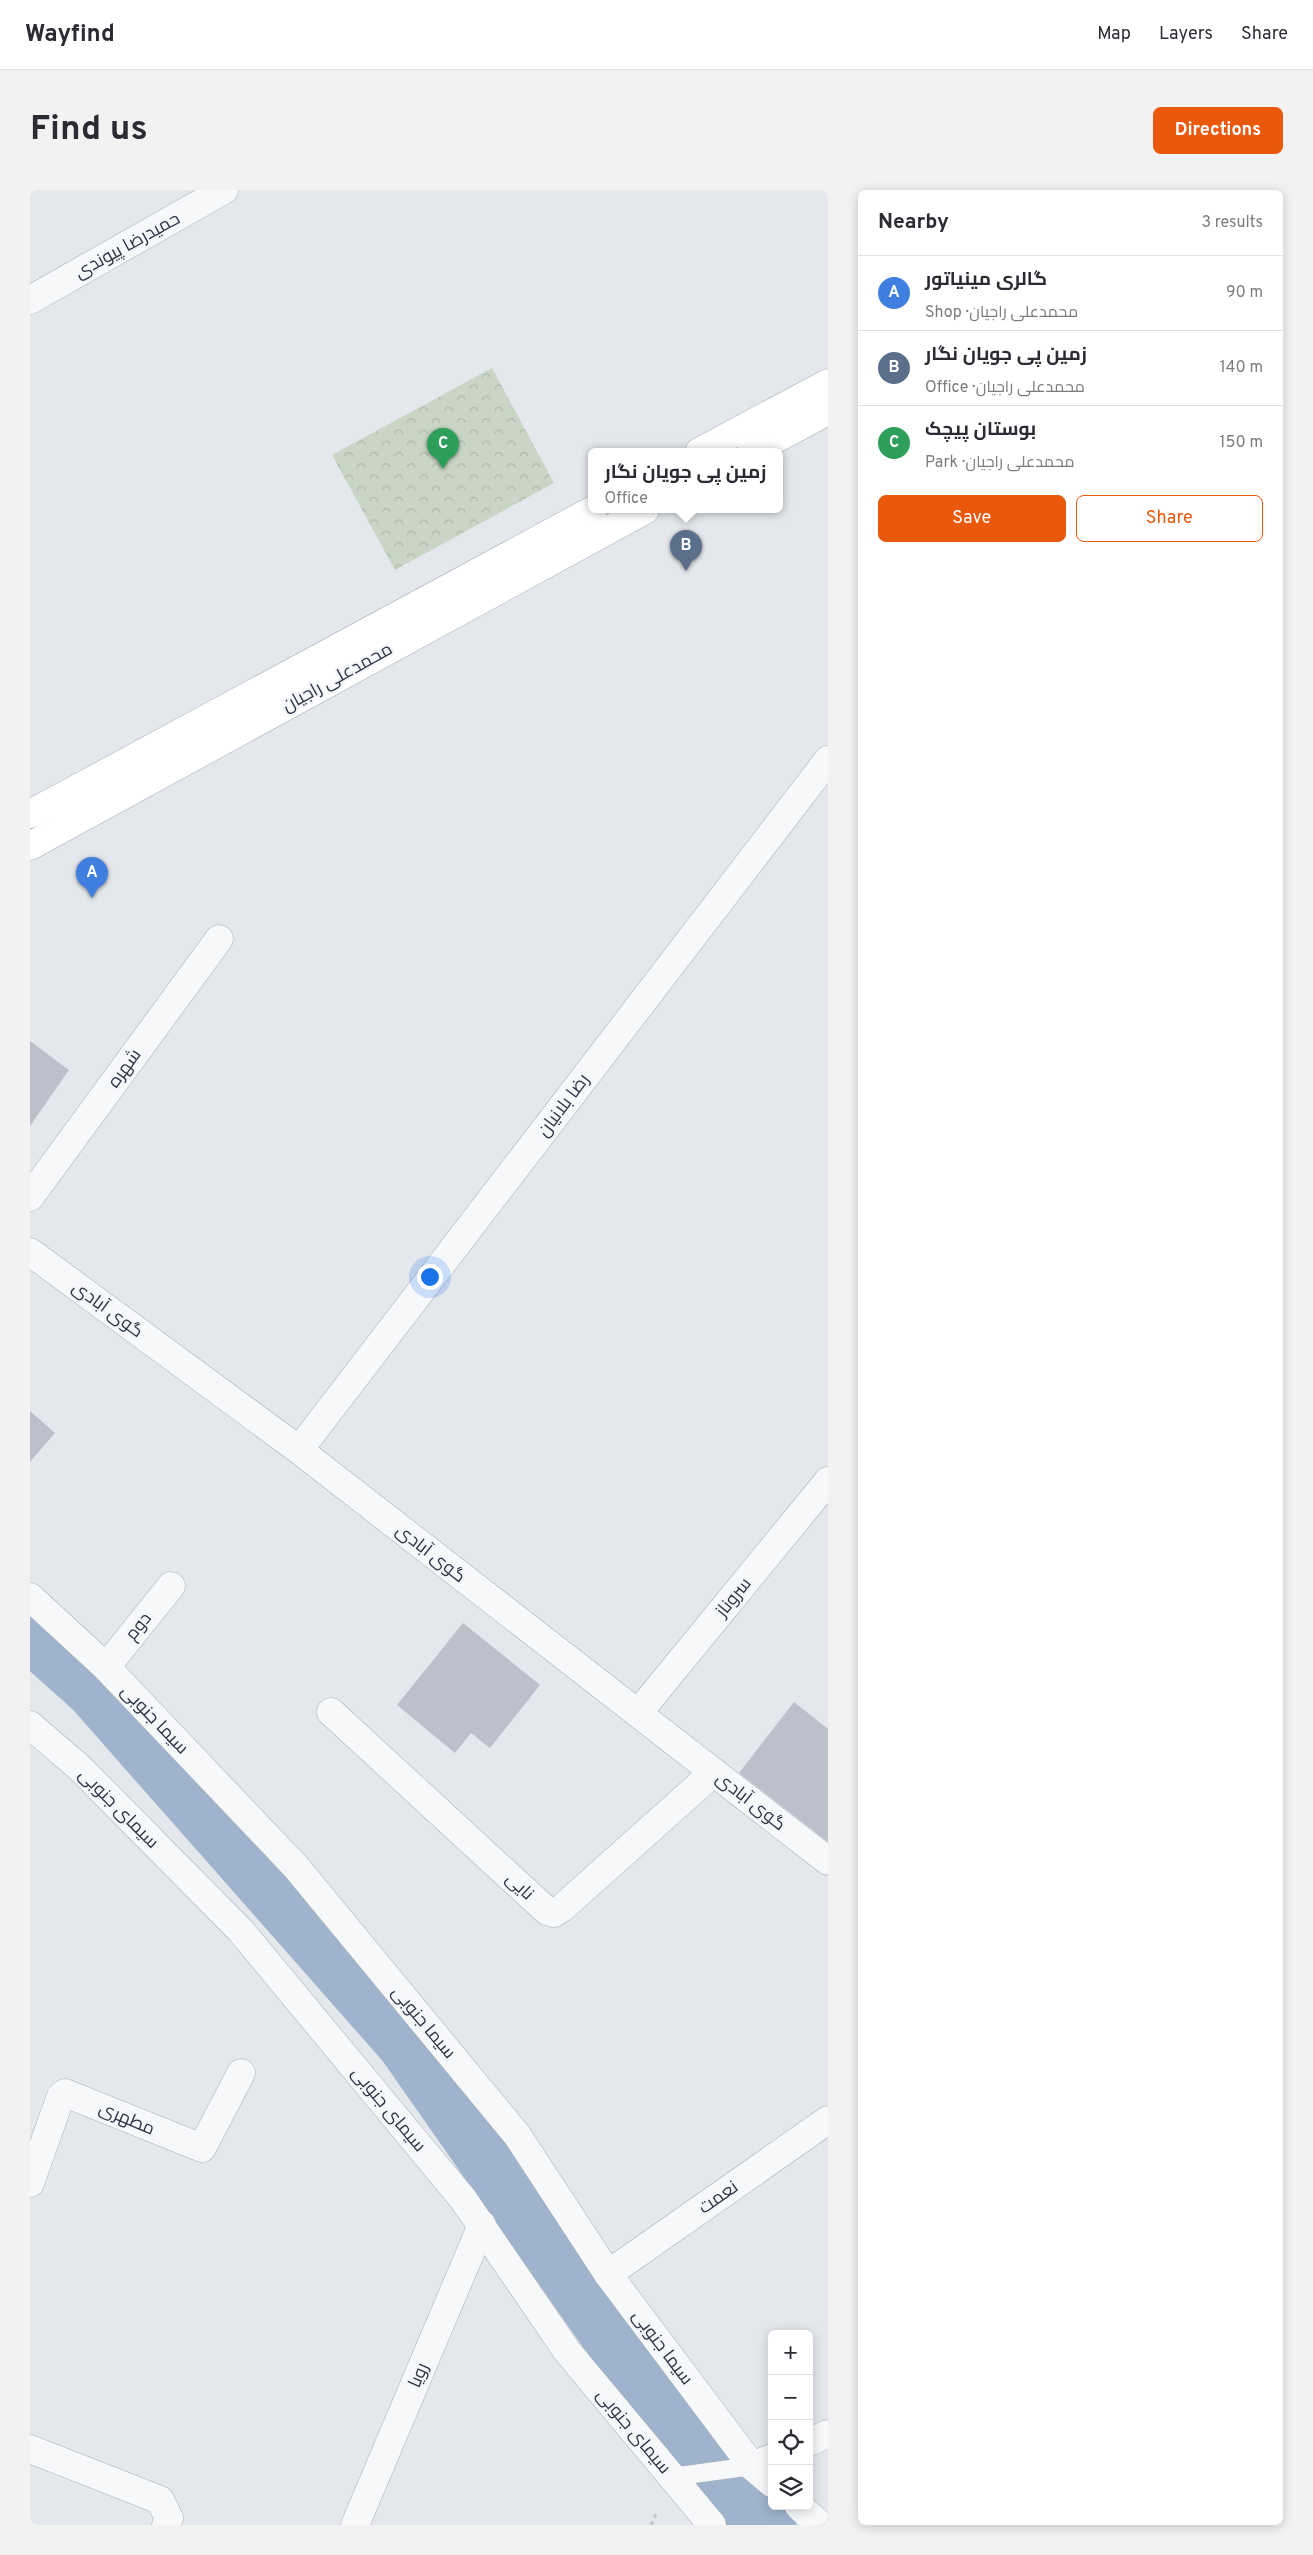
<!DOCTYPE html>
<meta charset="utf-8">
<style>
body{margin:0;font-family:Overpass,Cairo,sans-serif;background:#f2f2f3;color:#2b2b33}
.controls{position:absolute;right:15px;bottom:15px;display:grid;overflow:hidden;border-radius:8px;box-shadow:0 2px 12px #0003}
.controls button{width:45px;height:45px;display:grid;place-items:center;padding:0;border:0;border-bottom:1px solid #e1e1e2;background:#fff;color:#2b2b33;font:25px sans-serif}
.you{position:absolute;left:399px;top:1086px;width:18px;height:18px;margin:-12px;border:4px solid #fff;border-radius:50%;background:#1a73e8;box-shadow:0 0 0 8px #1a73e833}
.badge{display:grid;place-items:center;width:32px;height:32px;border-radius:50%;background:#ea580c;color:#fff;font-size:16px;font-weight:700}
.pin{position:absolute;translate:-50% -41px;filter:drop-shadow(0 1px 2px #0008)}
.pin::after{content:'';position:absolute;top:26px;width:18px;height:15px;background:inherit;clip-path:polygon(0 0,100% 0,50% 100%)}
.popup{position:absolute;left:558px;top:258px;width:195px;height:65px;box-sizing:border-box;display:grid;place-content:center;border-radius:8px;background:#fff;filter:drop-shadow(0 1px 4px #0005);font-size:16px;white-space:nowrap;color:#7c7c81}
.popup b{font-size:19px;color:#2b2b33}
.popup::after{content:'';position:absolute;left:50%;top:100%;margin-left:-10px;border:10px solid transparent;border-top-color:#fff}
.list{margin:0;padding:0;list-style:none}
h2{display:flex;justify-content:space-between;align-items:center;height:65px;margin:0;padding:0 20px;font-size:21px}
h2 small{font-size:16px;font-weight:400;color:#7c7c81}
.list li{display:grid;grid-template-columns:32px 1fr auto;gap:15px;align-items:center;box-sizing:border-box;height:75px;padding:0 20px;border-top:1px solid #e1e1e2}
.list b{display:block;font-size:19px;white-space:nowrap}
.list p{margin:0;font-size:16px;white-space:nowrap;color:#7c7c81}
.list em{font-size:16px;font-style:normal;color:#7c7c81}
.actions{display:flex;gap:10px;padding:15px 20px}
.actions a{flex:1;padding:11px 0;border:1px solid #ea580c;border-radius:8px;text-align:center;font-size:18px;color:#ea580c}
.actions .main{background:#ea580c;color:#fff}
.icon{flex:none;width:28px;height:28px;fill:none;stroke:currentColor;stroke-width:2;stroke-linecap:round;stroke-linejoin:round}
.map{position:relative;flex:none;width:798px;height:2335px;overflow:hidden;border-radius:8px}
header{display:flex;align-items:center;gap:30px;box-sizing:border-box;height:70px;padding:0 25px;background:#fff;border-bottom:1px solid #e1e1e2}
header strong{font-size:24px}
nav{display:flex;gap:28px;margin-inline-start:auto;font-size:18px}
.intro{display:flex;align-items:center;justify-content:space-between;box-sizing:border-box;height:120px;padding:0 30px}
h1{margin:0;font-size:35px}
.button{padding:12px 22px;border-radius:8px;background:#ea580c;color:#fff;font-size:18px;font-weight:700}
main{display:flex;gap:30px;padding:0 30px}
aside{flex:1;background:#fff;border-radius:8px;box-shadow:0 2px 12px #0003}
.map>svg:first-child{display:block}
.park{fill:url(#park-crowns)}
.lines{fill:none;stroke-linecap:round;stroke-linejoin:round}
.river{stroke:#9fb4cc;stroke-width:66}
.building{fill:#bbc0ca}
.service-casing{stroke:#a9aeb7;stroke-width:19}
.minor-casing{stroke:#a9aeb7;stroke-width:29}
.tertiary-casing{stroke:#a9aeb7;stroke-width:29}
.secondary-casing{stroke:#a9aeb7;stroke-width:29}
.path{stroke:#c2c5cb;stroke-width:3;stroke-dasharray:4 4;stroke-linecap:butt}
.service{stroke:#f7f8fa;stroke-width:18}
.minor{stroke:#f7f8fa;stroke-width:28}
.tertiary{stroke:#f7f8fa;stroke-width:28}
.secondary{stroke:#fff;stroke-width:28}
.labels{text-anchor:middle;stroke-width:4.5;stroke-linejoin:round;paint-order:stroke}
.street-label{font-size:18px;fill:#2b3445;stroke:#f4f6f9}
</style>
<header>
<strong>Wayfind</strong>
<nav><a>Map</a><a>Layers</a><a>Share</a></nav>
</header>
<div class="intro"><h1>Find us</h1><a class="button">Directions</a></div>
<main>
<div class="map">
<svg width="798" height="2335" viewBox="0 0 798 2335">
<defs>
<pattern id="park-crowns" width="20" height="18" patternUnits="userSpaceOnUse" patternTransform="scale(1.25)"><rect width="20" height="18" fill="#c9d6c5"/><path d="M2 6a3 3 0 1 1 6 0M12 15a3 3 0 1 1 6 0" fill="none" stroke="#adb8ab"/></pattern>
</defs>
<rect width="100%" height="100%" fill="#e4e7ec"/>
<path class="park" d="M462 178 524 293 365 380 302 265Z"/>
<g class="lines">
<path class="river" d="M0 1437 66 1496 379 1851 696 2304 733 2335"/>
</g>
<path class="building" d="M0 851 39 880 0 936Z
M0 1221 25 1243 0 1272Z
M433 1433 510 1495 460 1558 441 1543 425 1563 367 1515Z
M764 1512 798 1539V1652L709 1583Z"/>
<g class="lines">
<defs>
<path id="service" d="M642 2287 722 2276"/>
<path id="minor" d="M0 110 194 0
M0 1007 189 749
M0 1062 269 1260 798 1671
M269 1260 798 570
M76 1477 141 1396
M301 1522 517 1721 524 1723 532 1718 684 1582
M608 1523 798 1291
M0 1993 31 1906 35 1903 172 1958 211 1883
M578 2084 798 1930
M779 2252 798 2244
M0 2259 130 2310 139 2328 136 2335
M722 2276 742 2268
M325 2335 452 2035"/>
<path id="tertiary" d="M0 1407 76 1477 266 1677 487 1945 578 2084 722 2276 742 2293
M0 1535 50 1578 211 1741 433 2009 537 2161 682 2335
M769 2316 790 2335"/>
<path id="secondary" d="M669 262 798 193
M721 262 798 221
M0 624 563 320
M0 656 615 320"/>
</defs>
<use href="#service" class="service-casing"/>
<use href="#minor" class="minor-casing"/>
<use href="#tertiary" class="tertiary-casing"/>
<use href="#secondary" class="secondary-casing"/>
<path class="path" d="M621 2335 627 2322"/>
<use href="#service" class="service"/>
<use href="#minor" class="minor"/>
<use href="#tertiary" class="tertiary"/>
<use href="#secondary" class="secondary"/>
</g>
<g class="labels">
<g class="street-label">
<text transform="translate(97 55) rotate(-29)" y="6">حمیدرضا پیوندی</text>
<text transform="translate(307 487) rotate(-29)" y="6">محمدعلی راجیان</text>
<text transform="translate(94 878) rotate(-54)" y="6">شهره</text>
<text transform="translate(533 915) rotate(-53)" y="6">رضا بلانیان</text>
<text transform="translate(78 1119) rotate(36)" y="6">گوی آبادی</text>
<text transform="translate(401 1363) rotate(38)" y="6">گوی آبادی</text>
<text transform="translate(703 1407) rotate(-51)" y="6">سروناز</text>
<text transform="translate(108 1436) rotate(-51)" y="6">دوم</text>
<text transform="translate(125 1529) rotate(46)" y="6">سیما جنوبی</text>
<text transform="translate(721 1611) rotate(38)" y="6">گوی آبادی</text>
<text transform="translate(89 1618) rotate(45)" y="6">سیمای جنوبی</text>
<text transform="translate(490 1696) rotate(43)" y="6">نایی</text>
<text transform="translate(394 1832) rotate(50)" y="6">سیما جنوبی</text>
<text transform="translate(359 1919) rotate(50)" y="6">سیمای جنوبی</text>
<text transform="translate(97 1928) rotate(23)" y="6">مطهری</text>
<text transform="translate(688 2007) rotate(-35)" y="6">نعمت</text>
<text transform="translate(633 2157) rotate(53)" y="6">سیما جنوبی</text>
<text transform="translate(388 2185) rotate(-67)" y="6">رویا</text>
<text transform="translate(604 2241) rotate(50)" y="6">سیمای جنوبی</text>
</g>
</g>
</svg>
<div class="controls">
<button>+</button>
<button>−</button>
<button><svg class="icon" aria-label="locate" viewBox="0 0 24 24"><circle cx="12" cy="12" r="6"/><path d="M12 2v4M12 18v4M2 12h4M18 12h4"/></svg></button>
<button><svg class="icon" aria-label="layers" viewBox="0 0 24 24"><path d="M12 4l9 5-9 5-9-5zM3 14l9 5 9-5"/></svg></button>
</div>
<div class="you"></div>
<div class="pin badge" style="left:62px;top:708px;background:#3f7fe0">A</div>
<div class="pin badge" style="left:656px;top:381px;background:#5c6f8a">B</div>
<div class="popup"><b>زمین پی جویان نگار</b>Office</div>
<div class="pin badge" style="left:413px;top:279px;background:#2e9e5b">C</div>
</div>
<aside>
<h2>Nearby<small>3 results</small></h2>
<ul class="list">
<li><span class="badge" style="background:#3f7fe0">A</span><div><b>گالری مینیاتور</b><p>Shop · محمدعلی راجیان</p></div><em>90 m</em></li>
<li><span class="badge" style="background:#5c6f8a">B</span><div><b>زمین پی جویان نگار</b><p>Office · محمدعلی راجیان</p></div><em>140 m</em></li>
<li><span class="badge" style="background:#2e9e5b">C</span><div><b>بوستان پیچک</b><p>Park · محمدعلی راجیان</p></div><em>150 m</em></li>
</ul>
<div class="actions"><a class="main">Save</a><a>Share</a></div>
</aside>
</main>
